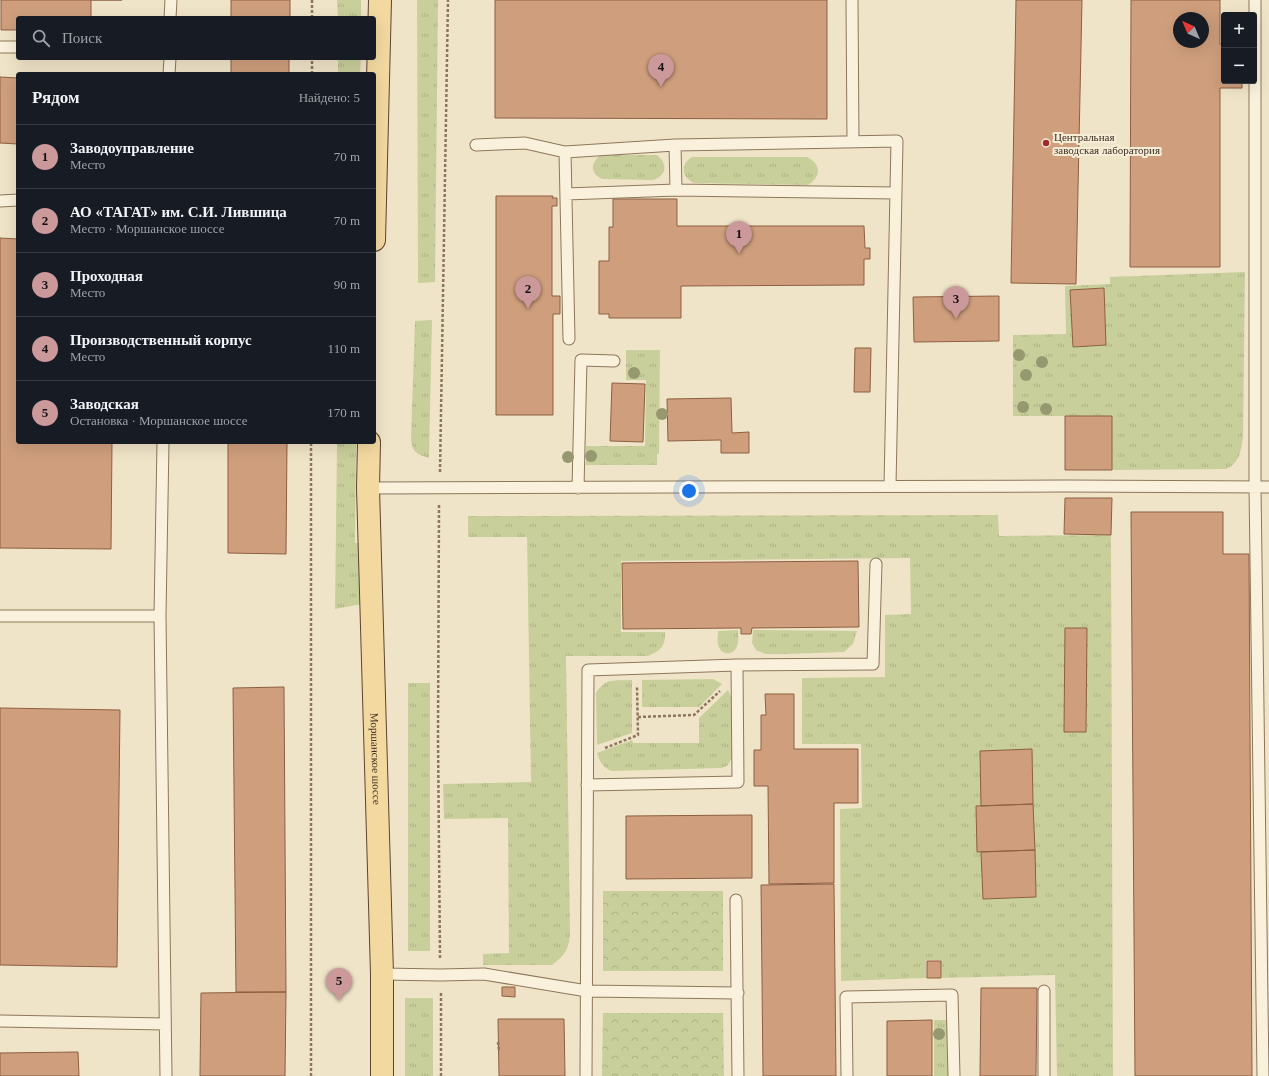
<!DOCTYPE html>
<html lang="ru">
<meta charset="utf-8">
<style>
body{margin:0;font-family:Georgia,serif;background:#242831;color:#f1f3f6}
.controls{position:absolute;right:12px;top:12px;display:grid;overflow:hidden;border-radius:4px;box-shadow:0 4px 16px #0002}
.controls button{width:36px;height:36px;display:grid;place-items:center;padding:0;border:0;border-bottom:1px solid #363941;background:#171b24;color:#f1f3f6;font:20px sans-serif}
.compass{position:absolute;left:1173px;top:12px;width:36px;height:36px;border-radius:50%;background:#171b24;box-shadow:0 4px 16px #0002;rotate:316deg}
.you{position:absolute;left:689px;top:491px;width:14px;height:14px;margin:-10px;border:3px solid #fff;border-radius:50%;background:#1a73e8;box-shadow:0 0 0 6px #1a73e833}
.badge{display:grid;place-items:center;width:26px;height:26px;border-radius:50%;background:#cc999b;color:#111;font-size:13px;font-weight:700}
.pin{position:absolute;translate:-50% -33px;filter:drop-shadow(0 1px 2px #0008)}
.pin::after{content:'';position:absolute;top:21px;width:14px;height:12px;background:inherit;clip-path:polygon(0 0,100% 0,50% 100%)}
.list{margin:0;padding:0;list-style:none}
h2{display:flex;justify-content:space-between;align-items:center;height:52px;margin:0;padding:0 16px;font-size:17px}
h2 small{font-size:13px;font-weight:400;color:#9ea1a6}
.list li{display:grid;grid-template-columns:26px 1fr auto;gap:12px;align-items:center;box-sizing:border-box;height:64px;padding:0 16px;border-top:1px solid #363941}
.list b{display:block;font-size:15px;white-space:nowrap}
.list p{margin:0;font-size:13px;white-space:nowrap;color:#9ea1a6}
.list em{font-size:13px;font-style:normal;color:#9ea1a6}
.icon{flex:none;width:22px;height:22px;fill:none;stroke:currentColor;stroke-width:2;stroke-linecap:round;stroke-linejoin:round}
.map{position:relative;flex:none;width:1269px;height:1076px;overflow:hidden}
.search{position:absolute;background:#171b24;box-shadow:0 4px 16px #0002;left:16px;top:16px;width:360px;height:44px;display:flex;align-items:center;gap:10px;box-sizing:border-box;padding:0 14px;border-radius:4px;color:#9ea1a6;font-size:15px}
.panel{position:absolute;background:#171b24;box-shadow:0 4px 16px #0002;left:16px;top:72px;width:360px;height:372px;border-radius:4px}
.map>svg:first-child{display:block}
.grass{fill:url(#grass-tufts)}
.forest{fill:url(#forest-crowns)}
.building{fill:#cf9f7d;stroke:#8d5f41;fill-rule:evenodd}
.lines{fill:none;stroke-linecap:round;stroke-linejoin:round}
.lane-casing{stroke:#8d765c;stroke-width:13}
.primary-casing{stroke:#5b4430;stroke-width:24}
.path{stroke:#8d765c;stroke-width:2.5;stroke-dasharray:3 2;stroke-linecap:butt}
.lane{stroke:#faf1dc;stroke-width:11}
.primary{stroke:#f3d9a0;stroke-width:22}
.tree{fill:#96986f}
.poi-dot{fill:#9e2a2b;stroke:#f7eed8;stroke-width:1.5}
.labels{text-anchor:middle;stroke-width:4;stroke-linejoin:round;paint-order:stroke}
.poi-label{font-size:11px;fill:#3d2e20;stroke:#f7eed8;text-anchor:start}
.street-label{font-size:11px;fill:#3d2e20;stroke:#f7eed8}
</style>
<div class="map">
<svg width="1269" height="1076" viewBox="0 0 1269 1076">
<defs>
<pattern id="grass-tufts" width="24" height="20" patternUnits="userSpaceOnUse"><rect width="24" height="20" fill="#c9cf9b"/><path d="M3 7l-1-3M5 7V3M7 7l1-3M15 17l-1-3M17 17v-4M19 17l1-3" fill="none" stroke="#aeb285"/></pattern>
<pattern id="forest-crowns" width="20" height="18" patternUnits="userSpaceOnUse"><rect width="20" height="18" fill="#c9cf9b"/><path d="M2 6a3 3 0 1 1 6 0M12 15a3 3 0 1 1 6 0" fill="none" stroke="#aeb285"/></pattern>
</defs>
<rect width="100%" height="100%" fill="#f0e4c8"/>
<path class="grass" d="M337 0H361V18H338Z
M417 0H438L435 282 418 283Z
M338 58H361L360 74H338Z
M601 155H657C668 164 667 175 653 180L602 179C590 173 590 163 601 155Z
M692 157H807C821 164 822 176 808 185L694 183C681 177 680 164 692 157Z
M1245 272 1243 437C1241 450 1240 463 1226 469L1112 470V416H1013V335L1066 334 1065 286 1110 284V277Z
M432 320 429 458C416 454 412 452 411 438L415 321Z
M626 350H660L659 454H657V465H586V446H645L646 380H626Z
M337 442H356L355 543H369L362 604 335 609Z
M998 515 999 536 1111 535 1113 1076H1057L1055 975 942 978 941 960H926V978L841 981 840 809 862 808 861 744H802V678L885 677V615L911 614 910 558 621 561V632H665C666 646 660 651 648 656H566L570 933C569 950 565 955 552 965H483V954L509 953 508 818 444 819 443 784 531 782 527 537H468V516Z
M738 630C738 635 739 642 737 646 735 654 724 656 720 649 716 644 718 636 718 631Z
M753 630 857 631 853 644 844 652 787 654H765L756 650 752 643Z
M713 679 722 684 699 707H642V680Z
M632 680V733L597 745 596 693C606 677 615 681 632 680Z
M408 683H430V951H408Z
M728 690 731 697 732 758 727 766 721 768 612 771C603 768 600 762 597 753L632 740 633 743H699V718Z
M405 998H433V1076H405Z
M934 1020H947L948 1076H934Z"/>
<path class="forest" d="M603 891H723V971H603Z
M603 1013H723L724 1076H602Z"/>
<path class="building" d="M1 0H122H91V18H18V30H1Z
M231 0H290V18H231Z
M495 0H827V119L495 118Z
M1016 0H1082L1076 284 1011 283Z
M1131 0H1220V44H1224V81H1242V88H1220V267H1130ZM1179 18H1203V42H1179Z
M231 58H289V74H231Z
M0 77 18 78V144L0 143Z
M496 196H553L552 198H557V206H552V296H560V314H553V415H496Z
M613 199H677V226H864L865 248H870V259H864V285L681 286V318H609V314H599V261H609V227H613Z
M0 238 18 239V442H112L111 549 0 548Z
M1104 288 1106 345 1073 347 1070 290Z
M999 296V341L914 342 913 297Z
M855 348H871L870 392H854Z
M612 383 645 384 643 442 610 441Z
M731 398 732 433 749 432V453H721V440L668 441 667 399Z
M1065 416H1112V470H1065Z
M228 442H287L286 554 228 553Z
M1065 498H1112L1111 535 1064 534Z
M1131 512H1223V554H1249L1252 1076H1135Z
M858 561 859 627 752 628 751 634H741V628L623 629 622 563Z
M1065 628H1087L1086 732H1064Z
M284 687 286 992H236L233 688Z
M765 694H794V749H858V803H834V883L769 884 768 786H754V750H761V715H766Z
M0 708 120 710 117 967 0 965Z
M1032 749 1033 804 981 806 980 751Z
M1033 804 1035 850 977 852 976 806Z
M752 815V878L626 879V816Z
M1035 850 1036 897 983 899 981 852Z
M834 884 836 1076H763L761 885Z
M927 961H941V978H927Z
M502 987H515V997L502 996Z
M981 988H1037L1036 1076H980Z
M286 992 285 1076H200L201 993Z
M498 1019H564L565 1076H499Z
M932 1020V1076H887V1021Z
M78 1052 79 1076H0V1053Z"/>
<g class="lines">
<defs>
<path id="lane" d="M852 0 853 142
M1255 0V487L1263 1076
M170 18 171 0
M0 47H18
M169 74 170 58
M476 145 525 143 565 152 675 145 897 141 890 486
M675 145 676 190 896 193
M565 152 569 339
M566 194 676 190
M0 201 18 200
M163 442 160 616 166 1076
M368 488 1065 486 1269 487
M578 488 581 360 614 361
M0 616H160
M587 785 738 782 737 665
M736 900 738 1076
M382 974 441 975 484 974 587 991 738 993
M1044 991V1076
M0 1021 165 1024
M586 1076 588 670 737 665 873 664 876 564
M847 1076 846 997 952 995 954 1076"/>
<g id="primary">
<path d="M374 240 380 0"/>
<path id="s1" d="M369 442 368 488 382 974V1076"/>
</g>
</defs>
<use href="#lane" class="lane-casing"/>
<use href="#primary" class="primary-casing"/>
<path class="path" d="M312 18V0
M312 74V58
M440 472 448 0
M439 505 438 737 440 958
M638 717 694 715 720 691
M605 748 638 735 637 686
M441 993V1076
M498 1042 499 1050
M311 1076V442"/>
<use href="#lane" class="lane"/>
<use href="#primary" class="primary"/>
</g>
<g class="tree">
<circle cx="1019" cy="355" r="6"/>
<circle cx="1042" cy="362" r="6"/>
<circle cx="634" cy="373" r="6"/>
<circle cx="1026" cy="375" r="6"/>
<circle cx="1023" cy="407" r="6"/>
<circle cx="1046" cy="409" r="6"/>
<circle cx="662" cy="414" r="6"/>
<circle cx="591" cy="456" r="6"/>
<circle cx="568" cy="457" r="6"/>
<circle cx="939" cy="1034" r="6"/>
</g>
<circle class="poi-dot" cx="1046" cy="143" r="4"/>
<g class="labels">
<g class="poi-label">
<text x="1054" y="141">Центральная<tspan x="1054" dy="13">заводская лаборатория</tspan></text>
</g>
<g class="street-label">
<text dy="4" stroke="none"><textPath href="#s1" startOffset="317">Моршанское шоссе</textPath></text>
</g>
</g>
</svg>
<div class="controls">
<button>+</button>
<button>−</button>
</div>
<svg class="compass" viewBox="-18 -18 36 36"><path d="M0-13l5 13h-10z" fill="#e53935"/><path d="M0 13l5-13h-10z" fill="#9ea1a6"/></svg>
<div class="you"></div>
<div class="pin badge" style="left:739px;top:254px">1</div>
<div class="pin badge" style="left:528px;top:309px">2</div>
<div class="pin badge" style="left:956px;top:319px">3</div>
<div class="pin badge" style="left:661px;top:87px">4</div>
<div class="pin badge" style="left:339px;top:1001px">5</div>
<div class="search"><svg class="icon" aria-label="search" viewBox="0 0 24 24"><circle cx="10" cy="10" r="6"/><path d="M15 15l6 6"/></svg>Поиск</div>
<section class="panel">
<h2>Рядом<small>Найдено: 5</small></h2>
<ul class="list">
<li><span class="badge">1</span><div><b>Заводоуправление</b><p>Место</p></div><em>70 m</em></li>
<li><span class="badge">2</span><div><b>АО «ТАГАТ» им. С.И. Лившица</b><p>Место · Моршанское шоссе</p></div><em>70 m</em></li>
<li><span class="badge">3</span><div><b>Проходная</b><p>Место</p></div><em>90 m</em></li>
<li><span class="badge">4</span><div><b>Производственный корпус</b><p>Место</p></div><em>110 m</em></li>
<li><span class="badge">5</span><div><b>Заводская</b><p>Остановка · Моршанское шоссе</p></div><em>170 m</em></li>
</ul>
</section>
</div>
